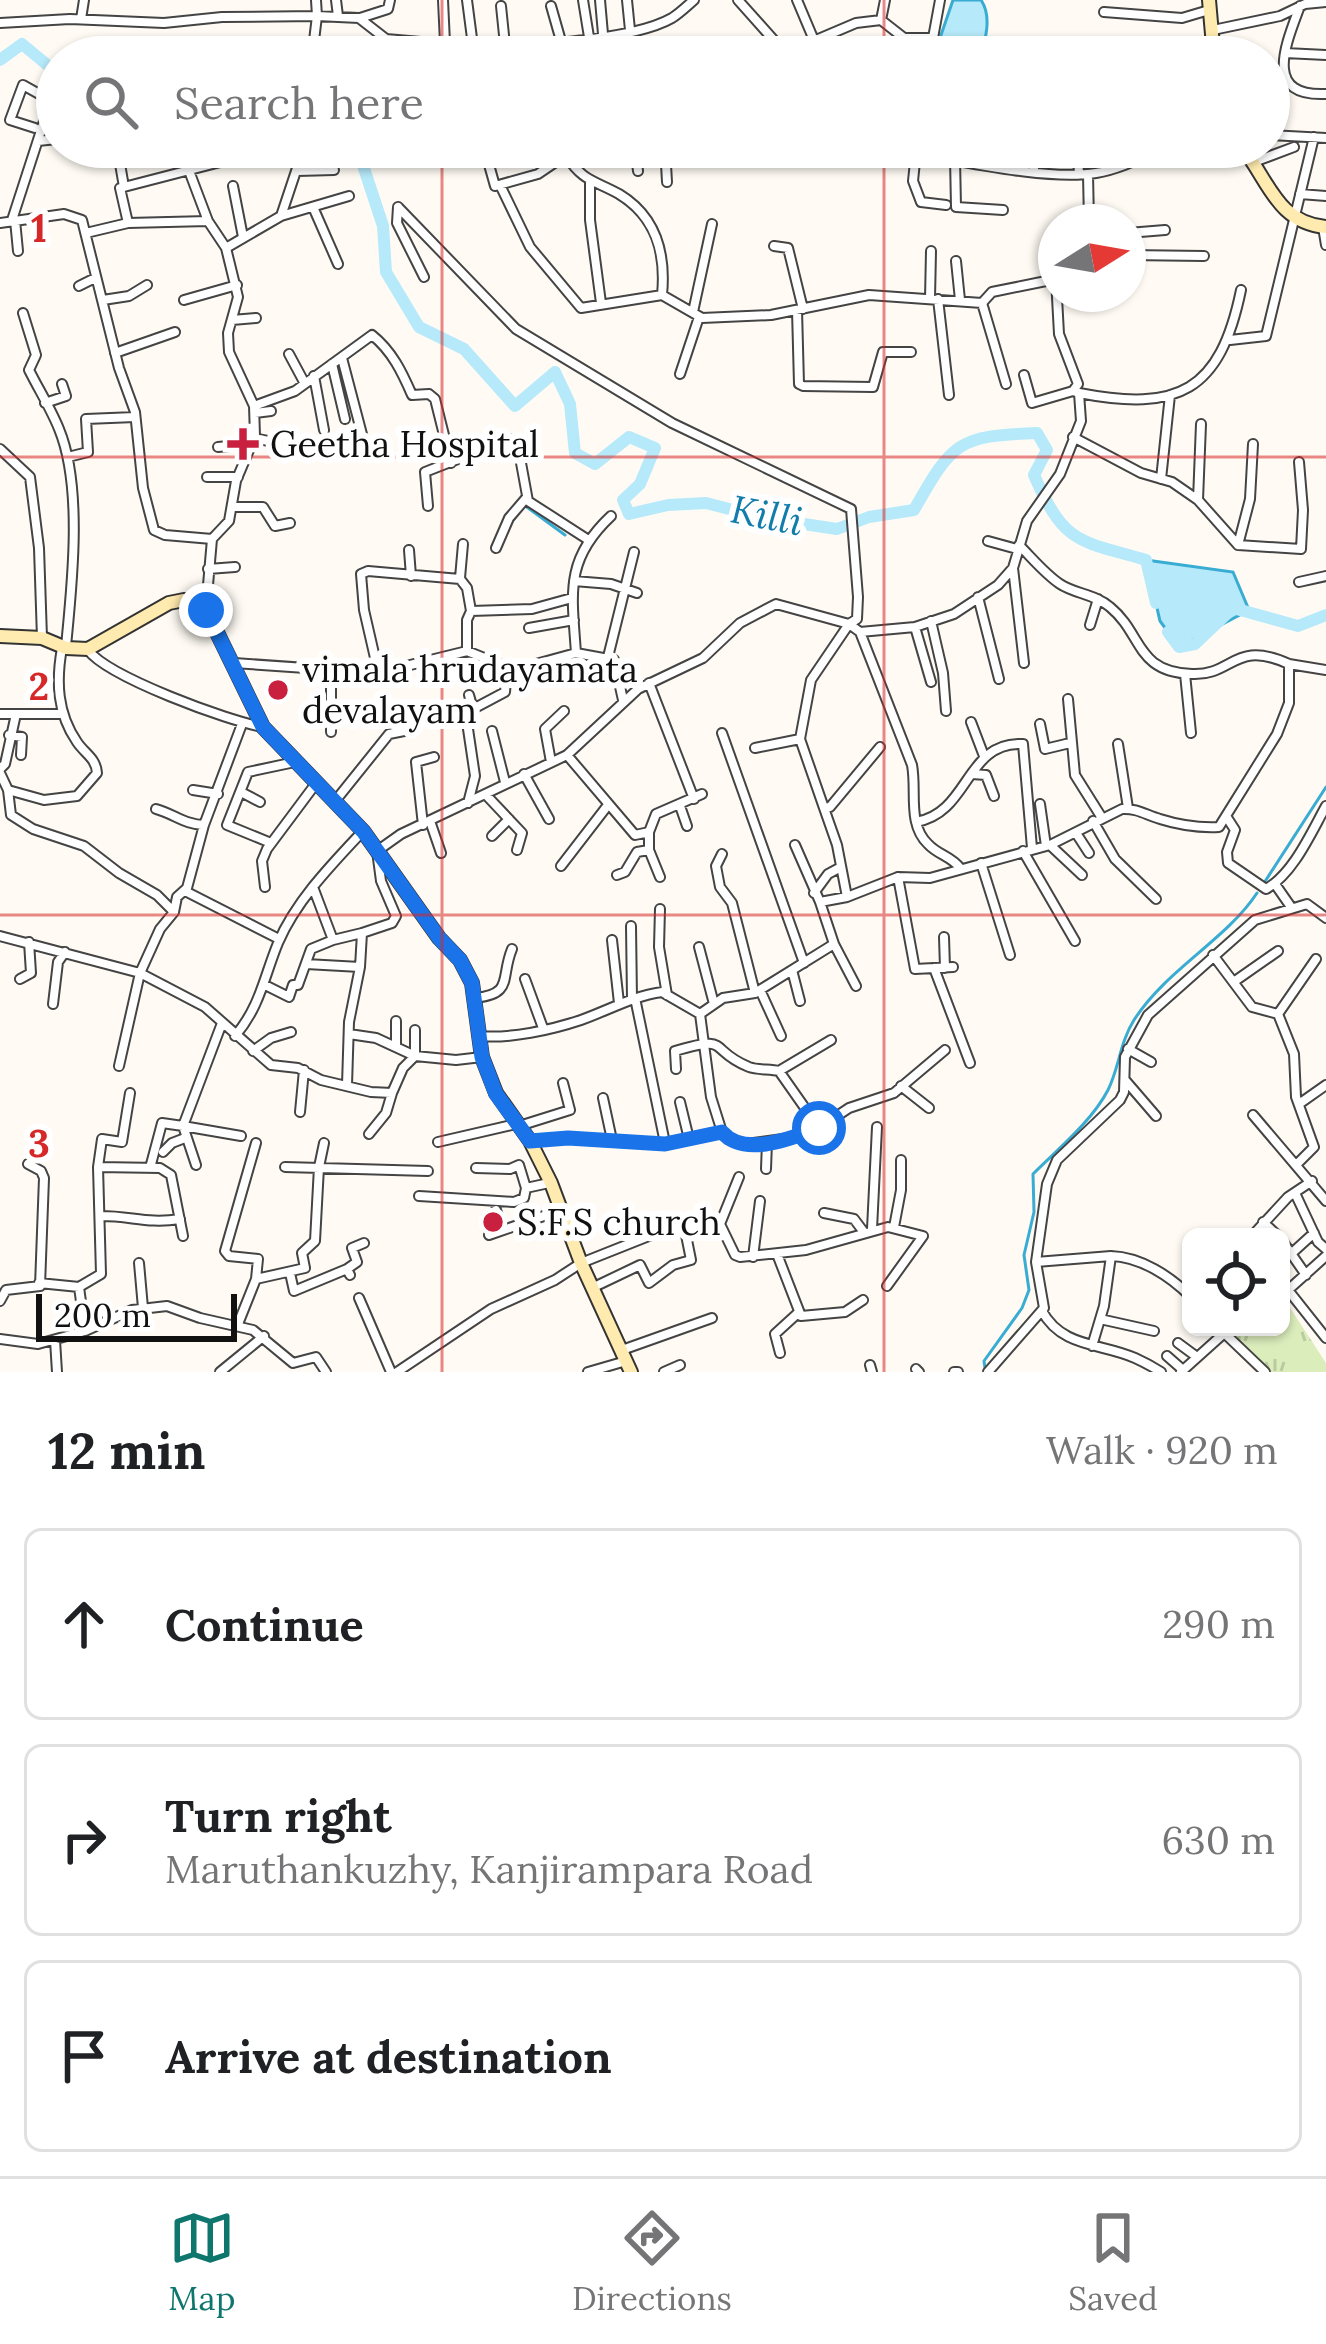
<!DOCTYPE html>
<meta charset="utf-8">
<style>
body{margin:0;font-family:Lora,serif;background:#f6f6f6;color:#202124}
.controls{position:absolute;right:36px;bottom:36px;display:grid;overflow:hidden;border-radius:18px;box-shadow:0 3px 9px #0004}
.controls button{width:108px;height:108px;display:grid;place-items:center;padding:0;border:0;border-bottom:3px solid #e0e0e0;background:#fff;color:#202124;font:60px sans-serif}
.compass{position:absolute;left:1038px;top:204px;width:108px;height:108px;border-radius:50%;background:#fff;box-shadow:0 3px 9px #0004;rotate:79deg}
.scale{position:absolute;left:36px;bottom:30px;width:201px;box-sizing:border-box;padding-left:12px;border:6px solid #111;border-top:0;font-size:33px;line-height:42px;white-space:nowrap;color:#111;-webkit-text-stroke:9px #fff;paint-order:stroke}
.stop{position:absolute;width:36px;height:36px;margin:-27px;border:9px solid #1a73e8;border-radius:50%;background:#fff}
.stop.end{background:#1a73e8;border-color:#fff;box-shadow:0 3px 12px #0008}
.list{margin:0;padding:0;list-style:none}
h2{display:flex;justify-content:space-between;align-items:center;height:156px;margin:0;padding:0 48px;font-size:51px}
h2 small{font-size:39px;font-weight:400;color:#757577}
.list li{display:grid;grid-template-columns:78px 1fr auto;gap:36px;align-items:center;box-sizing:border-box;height:192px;margin:0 24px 24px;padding:0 24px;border:3px solid #e0e0e0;border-radius:18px}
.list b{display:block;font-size:45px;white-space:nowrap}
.list p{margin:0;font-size:39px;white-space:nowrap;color:#757577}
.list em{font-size:39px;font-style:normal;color:#757577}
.icon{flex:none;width:66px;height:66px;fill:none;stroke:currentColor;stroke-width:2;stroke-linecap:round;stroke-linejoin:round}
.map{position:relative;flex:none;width:1326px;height:1372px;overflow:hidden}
.search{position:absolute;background:#fff;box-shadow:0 3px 9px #0004;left:36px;right:36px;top:36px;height:132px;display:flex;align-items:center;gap:30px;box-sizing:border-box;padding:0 42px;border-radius:66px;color:#757577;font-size:45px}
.sheet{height:804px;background:#fff}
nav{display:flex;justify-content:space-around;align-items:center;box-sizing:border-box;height:168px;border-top:3px solid #e0e0e0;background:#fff;font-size:33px;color:#757577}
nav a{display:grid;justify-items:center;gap:6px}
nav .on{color:#0f766e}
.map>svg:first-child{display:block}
.park{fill:url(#park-tufts)}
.water{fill:#b6e9f9;stroke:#39acd4;stroke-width:3}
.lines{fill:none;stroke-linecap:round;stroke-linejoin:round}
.stream{stroke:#39acd4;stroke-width:3}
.river{stroke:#b6e9f9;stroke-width:12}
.street-casing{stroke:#444;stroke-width:12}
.secondary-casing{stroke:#333;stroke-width:16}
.street{stroke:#fff;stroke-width:8}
.secondary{stroke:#ffebaf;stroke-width:12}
.route{stroke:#1a73e8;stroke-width:15}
.grid{fill:none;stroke:#d62828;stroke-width:3;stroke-opacity:0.55}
.poi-dot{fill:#c9203f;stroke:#fff;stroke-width:4.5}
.labels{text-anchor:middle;stroke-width:12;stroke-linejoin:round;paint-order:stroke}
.poi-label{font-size:36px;fill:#111;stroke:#fff;text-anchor:start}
.water-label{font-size:39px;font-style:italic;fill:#127dab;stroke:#fff}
.grid-label{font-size:39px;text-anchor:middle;font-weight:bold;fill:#d62828;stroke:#fff;stroke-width:12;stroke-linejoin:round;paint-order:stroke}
</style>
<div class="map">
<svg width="1326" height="1372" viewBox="0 0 1326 1372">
<defs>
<pattern id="park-tufts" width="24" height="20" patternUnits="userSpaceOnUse" patternTransform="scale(3)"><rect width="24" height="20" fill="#dbedbb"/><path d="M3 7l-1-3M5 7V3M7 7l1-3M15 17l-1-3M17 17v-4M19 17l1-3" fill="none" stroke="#bbcaa0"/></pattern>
</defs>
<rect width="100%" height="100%" fill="#fffbf4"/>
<path class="park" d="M1283 1297 1326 1363V1372H1269L1231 1335 1242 1327H1281Z"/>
<path class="water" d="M953 0H981C992 16 986 41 979 57 958 50 953 62 940 38Z
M1146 560 1233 572 1249 610 1179 647 1160 621Z"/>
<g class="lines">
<path class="stream" d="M509 526 524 505 565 535
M1264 883 1326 787
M985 1368 984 1361 1022 1308 1029 1290 1024 1255 1034 1212 1033 1174C1058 1149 1092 1121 1108 1090 1119 1068 1120 1042 1134 1020 1167 969 1226 940 1257 893"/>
<path class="river" d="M224 57 248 42 286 47 306 57
M0 60 22 44 57 73
M357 147 383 226 386 272 419 327 464 349 515 406 555 372 570 404 575 453 595 464 629 437 655 448 640 484 623 500 629 514 668 505 706 503 764 518 837 529 869 517 914 510C953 441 958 436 1037 433L1047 450 1034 475C1065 546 1079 540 1146 560L1156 603
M1168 632 1179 647 1195 644 1233 608 1298 626 1326 615"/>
<defs>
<path id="street" d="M336 0 338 16
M443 0 445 43
M467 0 473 46
M583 0 589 37
M600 0 603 34
M627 0 630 30
M738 0 788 56
M501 6 505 45
M551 6 561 41
M1300 6C1286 44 1262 97 1326 94
M1104 12 1182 18 1209 10
M360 18 388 9 390 0
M81 19 84 0
M881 20 904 38H933L940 0
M0 23 70 19 164 23 222 17 317 16 316 0
M1213 30 1280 16 1305 4 1326 2
M816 40 856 23 881 20 885 0
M1065 45 1067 57
M467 46C515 48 632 41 672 18 680 13 687 6 694 0
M1285 53 1326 55
M788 56 816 45 797 0
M312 57 317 16 359 18 386 39 467 46 469 57
M1198 57 1212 48
M1236 57 1249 53
M35 128 10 120 23 85 57 104
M1269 135 1326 138
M38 141 57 139
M99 147 119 158 124 187
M180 147 208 221 226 248
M484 147 495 186 538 174 566 155C583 182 594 180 619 194 657 217 666 254 662 295L702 318 771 315 869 295 982 303 992 292 1056 279
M635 147 638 171
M665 147 667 182
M872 147C934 154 1038 182 1096 173 1120 169 1143 157 1166 147
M1034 147V172
M1077 147 1079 173
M1133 147 1136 160
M916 152 913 181 921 202 946 205
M566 155 576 147
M955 158 956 207 1003 210
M130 159 182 152
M965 160V147
M1254 162 1294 147
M297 171 334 170
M1088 174 1089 222
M590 183V220L601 303
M500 185 530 247 581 308 662 295
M233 186 243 237
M1300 194 1326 196
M313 207 338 264
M398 207 516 329 672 423 851 509 858 597 857 619 849 624 811 680 800 739 824 808
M398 207 397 223 424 277
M281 216 349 196
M12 220 47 112H57
M15 220 18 251
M0 223 64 214 82 220 119 368 135 412 143 488 154 530 165 535 212 539
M128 223 208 221
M1323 227 1326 245
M86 233 128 223 120 188 236 158 242 153 240 147
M1128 233 1165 230
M774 246 788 248 803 309
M1128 255 1204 256
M956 261 960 300
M79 286 95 278
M930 299 931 251
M938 299 949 395
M103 300 129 296 147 285
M184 300 237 285
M982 303 1006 384
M797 310 799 384 803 386 873 387 883 352H911
M693 312 712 224
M23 313 36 355 29 370C39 390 51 409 59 429 83 487 72 585 66 646
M232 320 256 318
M1230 340 1266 336 1314 137
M115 353 175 332
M289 354 304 382
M342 358 363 438
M332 364 345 419
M680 374 699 317
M1024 375 1032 403 1073 391
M314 376 324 430
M1079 393C1178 412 1220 392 1241 290
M45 403 66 396 62 384
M254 406 295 391 372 335C392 351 402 372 412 395L429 394 435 399 451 463
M255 413 271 411
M1073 437 1141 473 1172 482 1198 500 1201 424
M254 438 273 442
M218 447 250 444
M0 449 30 477 39 548 42 638
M68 457 88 452 86 419 135 417
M207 477H238
M1161 479 1170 395
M1198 500 1238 545 1250 499 1253 444
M428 506 425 472 509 439 519 452 528 501 587 539
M232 507H263L275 526 290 523
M611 516C564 560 572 594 576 653L614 660 623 700
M988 541 1017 549
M1019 545C1032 558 1045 574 1060 584 1075 594 1095 594 1110 607 1143 634 1135 672 1192 674 1233 676 1234 639 1289 664
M1238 545 1301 549 1303 510 1299 462
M496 548 509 518 527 497
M409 550 411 576
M1013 568 1024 663
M208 569 235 567
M460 578 463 544
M574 581 611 584 637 593
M1299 582 1326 576
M978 597 999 679
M206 608 212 539 229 521 236 481 255 436 254 406 229 352 228 333 238 297 226 248 281 216 304 147
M931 621 943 673 946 711
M1090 625 1098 599
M915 627 931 682
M529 628 574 620
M860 632 912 765C917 791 907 824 928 844 938 855 951 856 960 868
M88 650C108 677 228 721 263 727
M467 651V620L471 611 532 609 572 598
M608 657 634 552
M234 663 364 672 398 668 467 651 514 670 576 653
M378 671 364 610 361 574 368 571 460 579 467 588 471 611
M1185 674 1191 733
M649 683 694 799
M469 695 473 709 505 692 507 668
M1068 699 1075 775 1102 818
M0 714H63
M971 722 984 756
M1040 724 1045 749 1070 743
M492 731 505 782
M331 732V669
M722 733 804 963
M9 735 22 737 21 755
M1118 744 1128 808
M755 748 800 739
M567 755 635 835 649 832 656 814 702 794
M551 762 545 729 564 711
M0 769 5 764 16 714
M0 773 8 790 11 815 33 829 84 846 119 873 157 895 174 912 160 929 140 973 205 1007 271 1065 298 1068 321 1080 371 1092 392 1093 403 1068 415 1056 456 1060 482 1057
M524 774 549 819
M972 774 986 775 994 796
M8 790 44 800 77 796 97 773C96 758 85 754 77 742 57 713 56 681 62 648
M193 790 218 794
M241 792 260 802
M487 796 522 833 517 850
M336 800 389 734 414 729
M468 803 475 776 468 729
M1040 804 1046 846
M680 806 687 826
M156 809C174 814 186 825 204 825
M1226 816 1235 830 1227 852 1228 863 1266 889C1293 874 1311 833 1326 806
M430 821 441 853
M1093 821 1115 859 1156 899
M916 822C970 813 965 741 1023 744L1032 848
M423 825 416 762 434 757
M649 832V850L660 877
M1076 833 1089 853
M492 836 509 819
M271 843 227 825 248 772 295 762
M795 845 820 902
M1050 845 1082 875
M1023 851 1075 941
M722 854 716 866 720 887 732 903 755 993
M981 863 1010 955
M561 866 608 805
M617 875 625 872 637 852 649 850
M898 877 915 969 953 967
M1275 884 1291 907
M265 887 262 861 267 849 317 782
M313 887 333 940 362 933
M185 891 279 939
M814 893 828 874 841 867
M847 897 837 845 824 808 830 807 880 747
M660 909 659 947 667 995
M174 912 177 897 187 888 204 825 242 724
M631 926 632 999
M0 936 140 973 119 1066
M944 937 945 968
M612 940 619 1003
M834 944 856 986
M699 947 714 1004
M1213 955 1252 1007 1278 1014
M306 964 360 967
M934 968 970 1063
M792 970 800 1001
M20 979 31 973 29 942
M525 979 543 1028
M1235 981 1278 951
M265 985 289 997 293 985H298L311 949 333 940
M760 990 781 1036
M475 998C514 994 500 978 512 949
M635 998 665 1143
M53 1004 58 962 65 952
M349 1034 376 1038 415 1056V1030
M235 1036C260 1007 264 977 278 943 296 901 331 865 362 832
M479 1036C510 1039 551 1030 581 1020 609 1010 633 996 662 992L700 1014 723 998 755 993 834 944 820 902 847 897 898 877 930 878 1050 845 1122 809C1137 808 1146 815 1160 819 1179 825 1199 828 1219 827L1277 734 1289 703V664L1326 670
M396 1045V1021
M1128 1049 1151 1062
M253 1051 271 1038 291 1032
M676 1069 675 1051C732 1034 707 1050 749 1067 757 1070 770 1069 779 1071L819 1128
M779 1071 831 1040
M1125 1080 1156 1116
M347 1085 349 1022 360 967 362 933 392 923 396 916 381 881 377 851 401 834 567 755 638 689 703 658 740 623 776 604 849 624 860 632 915 627 954 614 998 585 1013 568 1027 521 1060 474 1081 421 1079 393 1073 391 1078 384 1059 334 1056 279
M901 1086 929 1108
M603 1098 612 1140
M680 1102 689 1139
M1299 1104 1326 1085
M300 1112 304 1070
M1253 1115 1326 1201
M519 1126 570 1110 563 1083
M722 1132 728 1139 746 1144 790 1138 819 1128 849 1108 894 1093 945 1050
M369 1134 386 1113 392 1093
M532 1141 568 1138 665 1144 722 1132 711 1097 700 1014
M438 1142 516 1124
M163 1152 172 1143 185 1138
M1297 1164 1314 1147 1296 1097 1294 1054 1278 1014 1316 959
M196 1165 183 1126 241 1136
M98 1167 160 1168 171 1175 183 1236
M285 1167 428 1171
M150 1168 162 1123 183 1126 222 1023
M476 1168 510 1169 519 1165 526 1188
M766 1169 767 1142
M1295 1193 1318 1242 1326 1249
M419 1196 514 1202 524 1198 526 1188 549 1183
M496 1210 503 1230
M824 1213 854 1219 863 1231
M101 1216C132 1216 147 1224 180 1219
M1263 1222 1279 1237
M720 1224 739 1177
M894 1227 901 1190V1160
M872 1229 877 1127
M489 1235 561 1210
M1252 1236 1288 1197 1312 1181
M1281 1239 1306 1275
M1292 1253 1314 1233
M777 1254 801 1316 845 1312 863 1300
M1111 1256C1141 1257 1170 1276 1191 1297
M1326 1256 1288 1290 1326 1338
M753 1257 760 1201
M1036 1262 1111 1256 1104 1306 1092 1346
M139 1263 143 1308
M347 1269 357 1262 352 1248 364 1243
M290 1273 294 1291 347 1269 350 1275
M256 1279 305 1268 302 1253 315 1241 319 1167 324 1143
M39 1283 79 1287 101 1274 98 1167 102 1139 122 1142 130 1093
M79 1287 85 1331
M594 1287 640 1265 649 1283 673 1265 691 1260 683 1220
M359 1298 391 1372
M0 1301 6 1290 40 1286 44 1178 41 1171 28 1164
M1042 1311C1062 1348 1102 1343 1135 1358 1144 1362 1153 1367 1161 1372
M1100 1319 1154 1331
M238 1324 256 1279 258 1259 229 1256 225 1251 256 1143
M1218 1327 1265 1372
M0 1339 38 1344 85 1331 132 1310 167 1306 200 1318 253 1330 293 1363 316 1357 326 1372
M55 1340 57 1372
M1178 1343 1197 1357
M622 1350 712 1318
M780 1353 775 1334 798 1313
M1167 1356 1183 1370
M870 1365 872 1372
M916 1369 919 1372
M220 1372 264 1336
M397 1372 491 1309 555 1280 581 1263 649 1236 674 1221 720 1224 735 1255 740 1257 806 1250 888 1227 923 1236 887 1286
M588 1372 626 1361
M664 1372 680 1365
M954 1372H958
M988 1372 1044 1308 1036 1262 1047 1184 1057 1160 1120 1100 1124 1092 1125 1057 1148 1015 1255 920 1307 904 1326 918
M1181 1372 1231 1327"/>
<path id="secondary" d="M1209 0 1214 57
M1242 147C1269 181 1277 223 1326 227
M0 636 42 638 66 648 88 649 169 603 184 600 206 610 263 727 363 831 439 938 460 960 472 983 482 1057 496 1093 530 1141 551 1183 581 1263 631 1372"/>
</defs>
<use href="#street" class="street-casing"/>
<use href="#secondary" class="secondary-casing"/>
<use href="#street" class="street"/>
<use href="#secondary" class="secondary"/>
</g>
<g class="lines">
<path class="route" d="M206 610 263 727 363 831 439 938 460 960 472 983 482 1057 496 1094 530 1141 568 1138 665 1144 722 1132C744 1158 792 1138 819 1128"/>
</g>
<path class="grid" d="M442 0V57M884 0V57M442 147V1372M884 147V1372M0 457H1326M0 915H1326"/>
<g class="poi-dot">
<path d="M237 426h12v12h12v12h-12v12h-12v-12h-12v-12h12z"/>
<circle cx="278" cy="690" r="12"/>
<circle cx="493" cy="1222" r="12"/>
</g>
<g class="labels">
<g class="poi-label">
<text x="270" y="457">Geetha Hospital</text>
<text x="302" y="682">vimala hrudayamata<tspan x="302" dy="41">devalayam</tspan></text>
<text x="517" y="1235">S.F.S church</text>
</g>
<g class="water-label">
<text transform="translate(767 515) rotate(11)" y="14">Killi</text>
</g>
</g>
<g class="grid-label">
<text x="39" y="242">1</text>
<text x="39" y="700">2</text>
<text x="39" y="1157">3</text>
</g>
</svg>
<div class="controls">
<button><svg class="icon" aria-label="locate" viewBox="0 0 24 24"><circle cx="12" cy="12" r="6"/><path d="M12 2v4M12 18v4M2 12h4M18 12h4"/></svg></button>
</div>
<svg class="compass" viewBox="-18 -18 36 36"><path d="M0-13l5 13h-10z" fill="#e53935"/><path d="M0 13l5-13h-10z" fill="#757577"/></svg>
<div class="scale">200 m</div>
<div class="stop" style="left:819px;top:1128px"></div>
<div class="stop end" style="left:206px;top:610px"></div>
<div class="search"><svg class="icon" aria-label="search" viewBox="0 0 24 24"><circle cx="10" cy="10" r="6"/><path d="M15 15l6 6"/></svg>Search here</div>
</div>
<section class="sheet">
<h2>12 min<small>Walk · 920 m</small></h2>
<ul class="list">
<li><svg class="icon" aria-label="ahead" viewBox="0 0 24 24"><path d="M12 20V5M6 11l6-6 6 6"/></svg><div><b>Continue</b></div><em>290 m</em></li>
<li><svg class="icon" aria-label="right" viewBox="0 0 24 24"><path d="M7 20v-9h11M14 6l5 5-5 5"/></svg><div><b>Turn right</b><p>Maruthankuzhy, Kanjirampara Road</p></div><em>630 m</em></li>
<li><svg class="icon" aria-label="arrive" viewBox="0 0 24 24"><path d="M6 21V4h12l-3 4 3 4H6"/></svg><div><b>Arrive at destination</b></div></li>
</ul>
</section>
<nav>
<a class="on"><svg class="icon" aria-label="map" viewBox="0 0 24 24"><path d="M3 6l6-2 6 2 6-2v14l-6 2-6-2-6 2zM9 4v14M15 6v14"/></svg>Map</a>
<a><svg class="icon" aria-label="directions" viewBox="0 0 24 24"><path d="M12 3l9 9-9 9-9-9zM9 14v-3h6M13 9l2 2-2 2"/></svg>Directions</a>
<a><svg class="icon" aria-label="saved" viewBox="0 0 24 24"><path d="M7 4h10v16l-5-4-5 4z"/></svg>Saved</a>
</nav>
